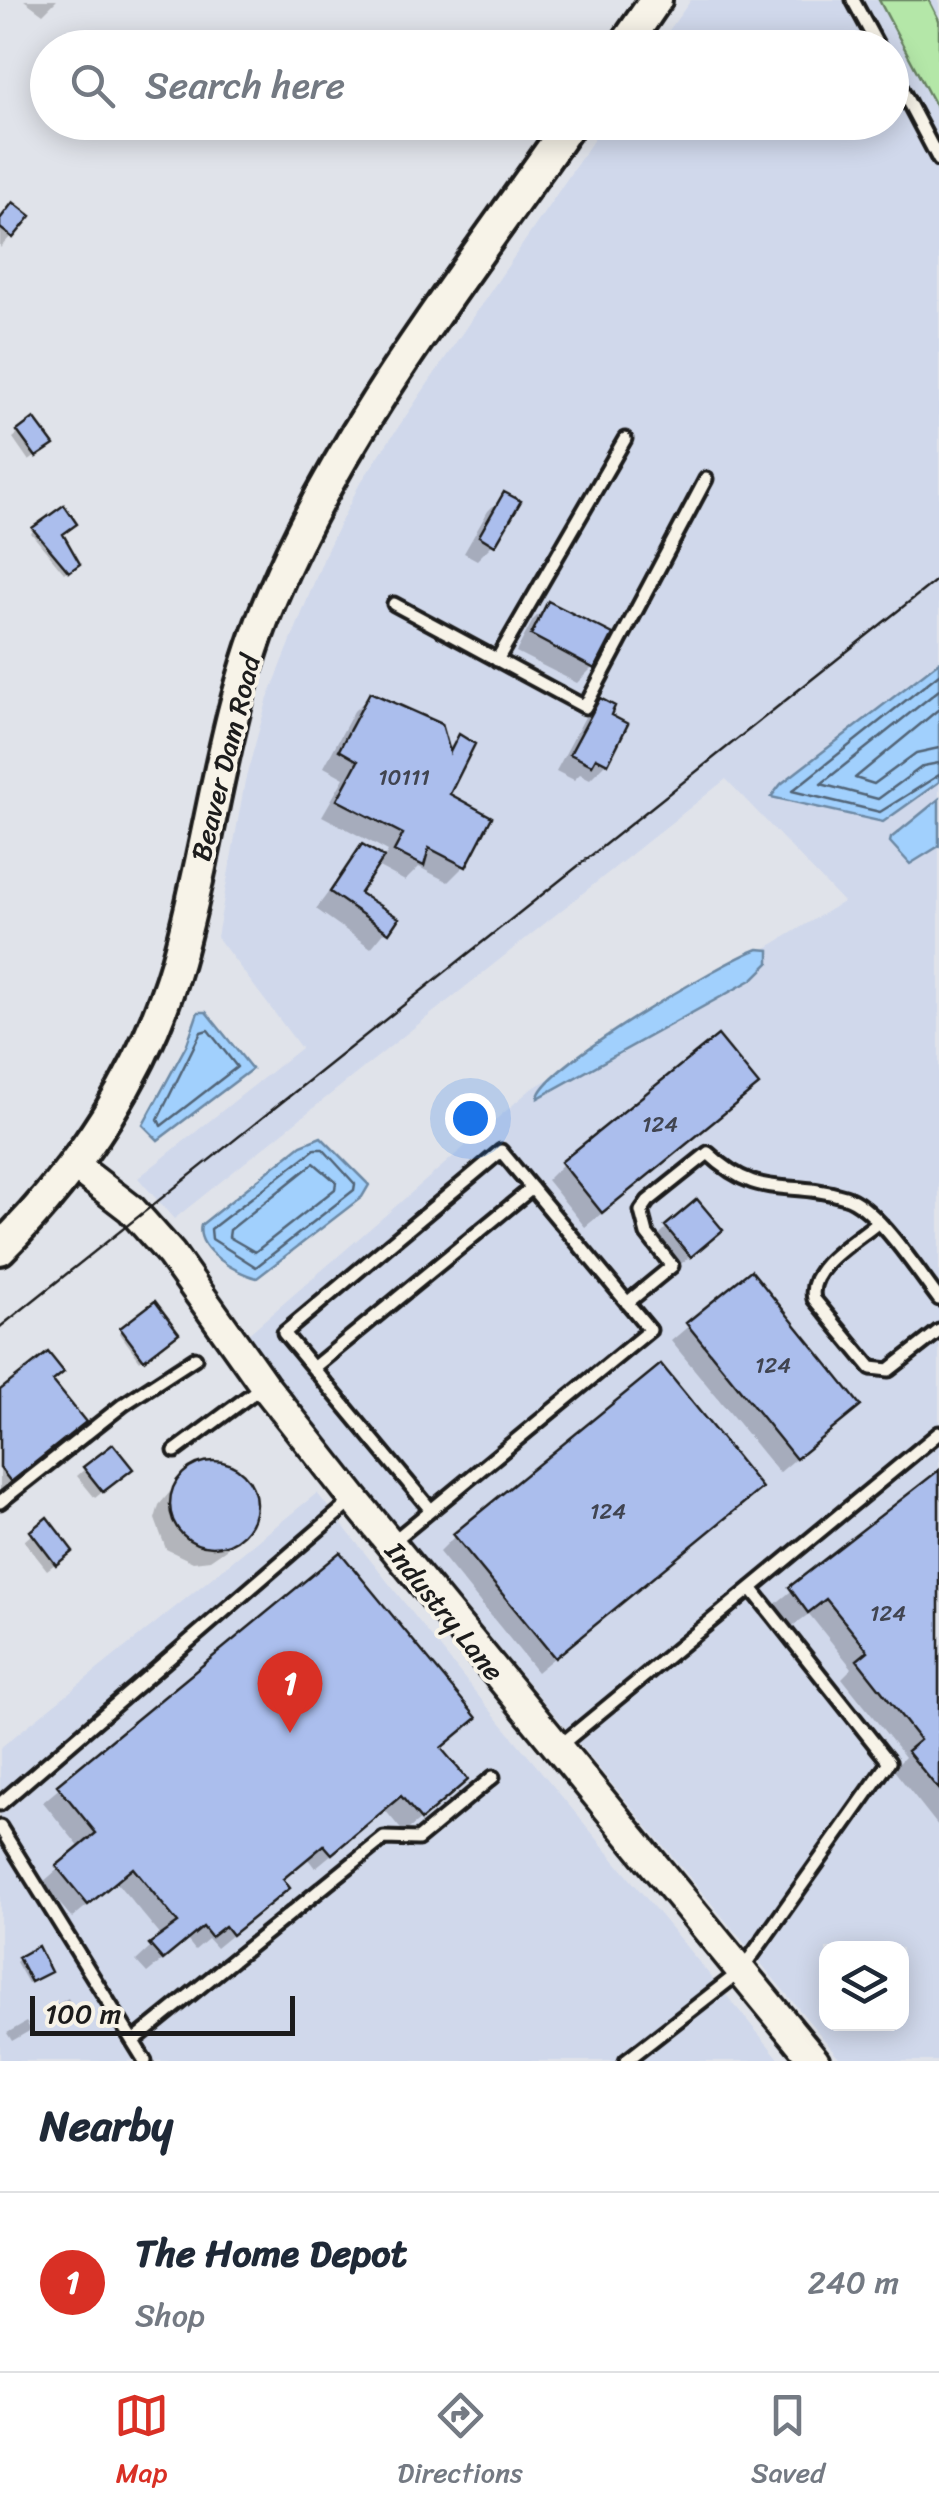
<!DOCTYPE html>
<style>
body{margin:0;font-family:Sriracha,sans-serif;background:#f2f2f3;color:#1f2937}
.controls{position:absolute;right:30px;bottom:30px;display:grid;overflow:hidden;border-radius:20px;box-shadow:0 5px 25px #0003}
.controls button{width:90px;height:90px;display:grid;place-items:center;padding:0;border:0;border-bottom:2px solid #e0e1e3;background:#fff;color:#1f2937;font:50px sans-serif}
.scale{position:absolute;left:30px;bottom:25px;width:265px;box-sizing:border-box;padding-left:10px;border:5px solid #1c1c1c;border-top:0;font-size:28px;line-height:35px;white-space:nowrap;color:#1c1c1c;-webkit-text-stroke:8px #f7f3e8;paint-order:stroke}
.you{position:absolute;left:470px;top:1118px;width:35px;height:35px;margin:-25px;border:8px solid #fff;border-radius:50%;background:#1a73e8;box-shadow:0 0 0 15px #1a73e833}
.badge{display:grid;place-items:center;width:65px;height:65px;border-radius:50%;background:#d93025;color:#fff;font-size:32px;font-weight:700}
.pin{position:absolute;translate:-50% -82px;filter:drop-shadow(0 2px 5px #0008)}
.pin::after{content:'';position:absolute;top:52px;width:35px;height:30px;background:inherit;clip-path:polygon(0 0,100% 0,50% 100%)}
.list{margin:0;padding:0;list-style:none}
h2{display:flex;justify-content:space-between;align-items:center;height:130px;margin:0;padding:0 40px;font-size:42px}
h2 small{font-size:32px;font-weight:400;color:#747a83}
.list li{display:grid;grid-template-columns:65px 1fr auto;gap:30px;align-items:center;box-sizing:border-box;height:180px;padding:0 40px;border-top:2px solid #e0e1e3}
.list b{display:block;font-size:38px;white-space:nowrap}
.list p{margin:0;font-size:32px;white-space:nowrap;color:#747a83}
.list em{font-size:32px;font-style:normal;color:#747a83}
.icon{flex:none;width:55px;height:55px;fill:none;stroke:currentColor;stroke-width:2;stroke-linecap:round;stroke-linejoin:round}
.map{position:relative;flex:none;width:939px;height:2061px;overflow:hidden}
.search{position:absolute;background:#fff;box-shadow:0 5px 25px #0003;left:30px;right:30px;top:30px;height:110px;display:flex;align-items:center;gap:25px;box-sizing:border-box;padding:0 35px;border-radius:55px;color:#747a83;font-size:38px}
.sheet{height:310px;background:#fff}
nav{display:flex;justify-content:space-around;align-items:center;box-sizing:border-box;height:140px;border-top:2px solid #e0e1e3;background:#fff;font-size:28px;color:#747a83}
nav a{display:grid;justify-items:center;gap:5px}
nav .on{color:#d93025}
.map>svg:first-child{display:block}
.built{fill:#d0d8eb;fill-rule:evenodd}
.green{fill:#b4e7a8;stroke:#688262;stroke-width:2.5}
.water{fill:#a1d0fd;stroke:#6c88a3;stroke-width:2.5}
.shadow{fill:#0003}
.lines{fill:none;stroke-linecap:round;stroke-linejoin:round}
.shore{stroke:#516476;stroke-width:2.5}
.building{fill:#abbeed;stroke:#1c1c1c;stroke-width:2.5}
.service-casing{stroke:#1c1c1c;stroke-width:19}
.tertiary-casing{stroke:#1c1c1c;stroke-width:35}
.secondary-casing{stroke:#1c1c1c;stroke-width:38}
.service{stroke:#f7f3e8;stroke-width:11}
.tertiary{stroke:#f7f3e8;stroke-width:28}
.secondary{stroke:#f7f3e8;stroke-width:30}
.tram{stroke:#1c1c1c;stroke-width:2.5}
.labels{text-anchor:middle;stroke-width:8;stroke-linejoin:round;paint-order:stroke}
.number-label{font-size:22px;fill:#404450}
.street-label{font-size:28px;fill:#1c1c1c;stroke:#f7f3e8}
</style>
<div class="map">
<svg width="939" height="2061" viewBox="0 0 939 2061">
<rect width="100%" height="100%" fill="#e0e3ea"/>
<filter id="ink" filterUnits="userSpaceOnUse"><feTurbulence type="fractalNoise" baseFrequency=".01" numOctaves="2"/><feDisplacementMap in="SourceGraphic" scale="20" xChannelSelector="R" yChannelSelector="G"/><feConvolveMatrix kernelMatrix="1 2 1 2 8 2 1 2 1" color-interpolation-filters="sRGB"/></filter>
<g filter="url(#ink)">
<path class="built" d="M691 0H939V2061H842L368 1490 246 1336 530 1090 843 902 726 779 174 1219 138 1178 301 1048 217 937 245 781 267 701 327 550 359 485 605 123 892 122V48L657 47ZM826 1948H902V2024H826Z
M317 1493 476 1693 781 2061H0V1748Z"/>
<path class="green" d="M879 0H929L939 20V113Z"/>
<path class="water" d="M939 662V782L883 822 771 797 781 784Z
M939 799V846L910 864 890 842 891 838Z
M758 949 769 950V963L753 979 538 1098C539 1069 724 961 758 949Z
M198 1012H206L252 1069 158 1140 143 1125 187 1044Z
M321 1137 369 1185 362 1197 257 1278C235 1273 195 1249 201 1225L301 1145Z"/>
<path class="shadow" d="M24 0H57L43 14Z
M14 205 11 236 0 248V219Z
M19 433 45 450 29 461 13 438Z
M504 495 493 544 477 560 464 553 488 511Z
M34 530 60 534 76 564 64 573 31 533Z
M549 604 593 667 577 683 516 652 533 620Z
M371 695 447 750 460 737 446 795 464 866 448 882 419 867 405 881 375 865 357 894 395 919 371 948 316 909 362 847 383 860 388 851 322 816 344 778 324 767 354 711Z
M601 701 606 763 590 779 580 774 574 780 556 771 585 717Z
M739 1101 585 1227 547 1180 563 1164Z
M667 1227 708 1242 677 1267 655 1239Z
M750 1274 858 1406 779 1473 671 1341Z
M154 1304 173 1335 140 1361 119 1332Z
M0 1393 82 1422 0 1490Z
M215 1463 244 1477 254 1506 243 1532 226 1549 210 1560 193 1562 166 1549 155 1519 159 1505 187 1472Z
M85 1469 122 1476 95 1498 77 1476Z
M939 1472V1827L893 1769 905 1757 842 1678 852 1668 809 1614 791 1627 774 1605Z
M759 1488 537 1672 439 1552 455 1536Z
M47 1521 63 1558 47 1570 24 1541Z
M340 1555 474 1718 439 1750 450 1795 404 1833 385 1810 315 1868 308 1859 281 1881 271 1903 216 1948 208 1939 195 1950 187 1940 147 1973 136 1961 162 1937 116 1882 72 1918 42 1883 81 1849 43 1802Z
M19 1959 45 1974 28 1983 16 1962Z
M68 1998 72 2006 55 2016 51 2008Z
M26 2022 31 2030 12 2041 7 2033Z"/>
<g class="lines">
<path class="shore" d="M939 674 792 791 880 812 939 775
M939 690 821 784 878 799 923 766 939 763
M939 709 855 778 874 784 916 753 939 748
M208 1030 237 1067 161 1126 158 1119 201 1032Z
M315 1149H323L355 1184 354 1190 256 1267 212 1239 211 1229Z
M314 1163 336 1182 335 1189 255 1252 229 1237 230 1230Z"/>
</g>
<path class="building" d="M13 202 31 216 13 238 0 228V219Z
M34 418 54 445 36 457 17 431Z
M504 492 521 501 495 546 479 536Z
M64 505 77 524 63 534 80 564 69 572 32 528Z
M548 601 613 634 595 669 531 635Z
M370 692 442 724 450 752 459 734 475 744 450 794 492 817 466 867 429 848 424 866 394 851 403 834 337 800 358 761 339 750Z
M600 698 615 706 611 715 628 724 608 764 596 758 592 765 570 754Z
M362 844 384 857 360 893 399 918 389 933 330 892Z
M718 1035 759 1085 602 1213 561 1162Z
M697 1199 723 1230 691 1257 665 1226Z
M751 1270 861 1406 796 1459 686 1323Z
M155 1301 179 1333 144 1360 120 1328Z
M48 1352 64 1372 53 1381 86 1422 11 1482 0 1468V1390Z
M661 1364 762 1488 555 1658 453 1534Z
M113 1444 133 1469 103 1492 83 1467Z
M170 1504a43 43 0 1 1 86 0a43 43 0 1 1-86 0Z
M939 1470V1790L907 1751 920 1740 857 1660 868 1651 826 1599 808 1613 789 1587Z
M47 1517 73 1551 56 1565 30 1531Z
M340 1552 477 1718 441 1748 468 1780 421 1820 401 1796 332 1854 324 1845 283 1879 290 1888 232 1935 225 1926 211 1937 203 1927 163 1960 149 1944 178 1923 133 1868 88 1905 56 1866 96 1833 57 1785Z
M38 1946 51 1972 31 1982 18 1957Z"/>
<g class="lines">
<defs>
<path id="service" d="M853 0 879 48
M892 71 939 160
M394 604 585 707 706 479
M497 660 625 439
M877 1223C856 1241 806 1268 814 1299L871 1368 889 1370 939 1331
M627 1303 672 1266 647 1234 641 1211 648 1201 708 1153C760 1202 787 1179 845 1197 876 1206 918 1272 939 1299
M313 1368 532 1188
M175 1451 264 1385
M0 1502 124 1404 195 1358
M390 1544 650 1330 501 1151 284 1333 431 1510
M557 1748 939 1433
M0 1804 354 1499
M0 1827 145 2061
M133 2041 384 1838 418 1839 493 1777
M626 2061 741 1971 889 1762 751 1588"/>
<path id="tertiary" d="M74 1165 131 1209 171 1254 264 1385 354 1499 815 2061"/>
<path id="secondary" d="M623 48 656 0
M0 1249C80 1169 145 1072 177 962 212 839 222 714 272 596 345 424 465 275 571 122"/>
</defs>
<use href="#service" class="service-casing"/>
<use href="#tertiary" class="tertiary-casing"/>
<use href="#secondary" class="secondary-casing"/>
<use href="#service" class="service"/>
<use href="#tertiary" class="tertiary"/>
<use href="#secondary" class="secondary"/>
<path class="tram" d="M0 1327 939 578"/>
</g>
</g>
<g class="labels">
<g class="number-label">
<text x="404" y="785">10111</text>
<text x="660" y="1132">124</text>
<text x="773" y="1373">124</text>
<text x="608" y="1519">124</text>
<text x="888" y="1621">124</text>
</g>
<g class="street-label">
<text transform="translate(225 758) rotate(-76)" y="10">Beaver Dam Road</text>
<text transform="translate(445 1611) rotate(51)" y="10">Industry Lane</text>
</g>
</g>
</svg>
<div class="controls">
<button><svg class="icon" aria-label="layers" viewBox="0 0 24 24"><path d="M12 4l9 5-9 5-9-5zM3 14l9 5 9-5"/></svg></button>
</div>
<div class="scale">100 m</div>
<div class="you"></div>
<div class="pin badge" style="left:290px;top:1733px">1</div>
<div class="search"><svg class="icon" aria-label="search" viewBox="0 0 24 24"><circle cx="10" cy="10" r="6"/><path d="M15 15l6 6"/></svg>Search here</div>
</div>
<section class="sheet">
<h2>Nearby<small></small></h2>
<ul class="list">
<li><span class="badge">1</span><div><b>The Home Depot</b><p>Shop</p></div><em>240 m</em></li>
</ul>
</section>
<nav>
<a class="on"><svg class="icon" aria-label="map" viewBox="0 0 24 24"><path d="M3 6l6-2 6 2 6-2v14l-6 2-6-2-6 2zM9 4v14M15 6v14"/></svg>Map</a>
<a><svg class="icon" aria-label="directions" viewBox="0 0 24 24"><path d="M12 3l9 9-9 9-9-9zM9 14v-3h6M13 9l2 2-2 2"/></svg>Directions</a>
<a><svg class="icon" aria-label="saved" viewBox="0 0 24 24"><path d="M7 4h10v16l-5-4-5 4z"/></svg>Saved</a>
</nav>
